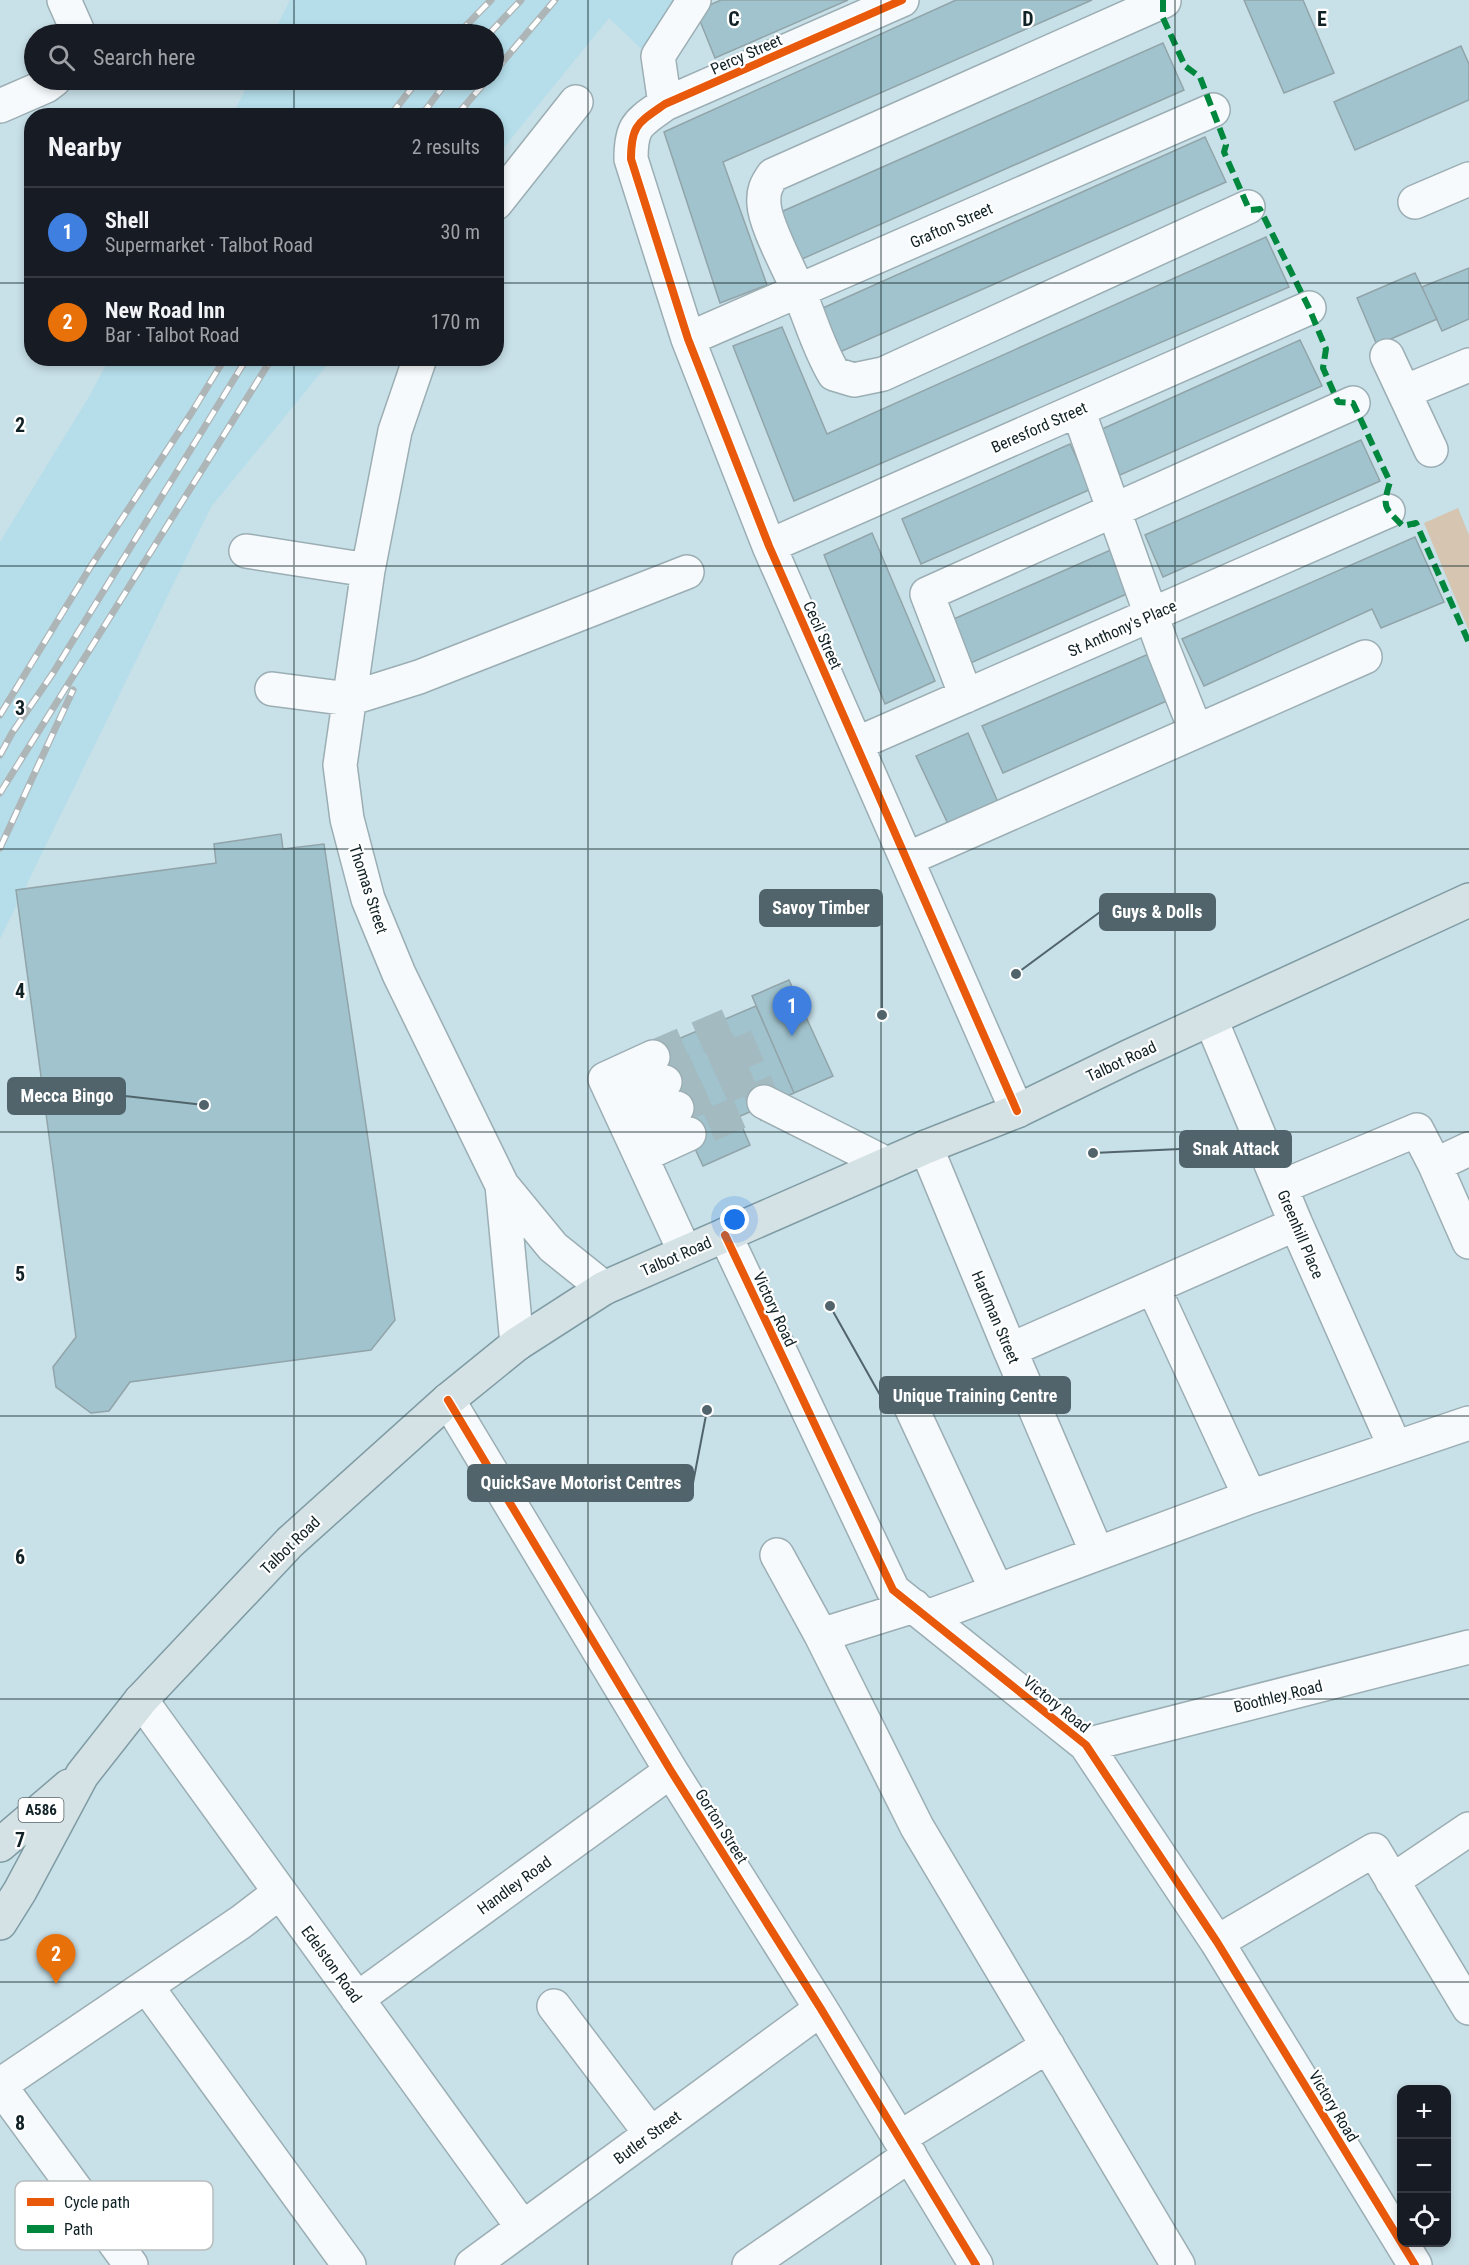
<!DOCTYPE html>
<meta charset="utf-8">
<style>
body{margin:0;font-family:"Roboto Condensed",sans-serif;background:#20242c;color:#f1f3f6}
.controls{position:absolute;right:18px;bottom:18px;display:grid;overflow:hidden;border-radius:12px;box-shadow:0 3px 9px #0003}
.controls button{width:54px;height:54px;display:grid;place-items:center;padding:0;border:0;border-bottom:2px solid #363941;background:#171b24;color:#f1f3f6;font:30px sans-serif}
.you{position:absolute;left:735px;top:1220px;width:21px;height:21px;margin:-15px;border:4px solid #fff;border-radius:50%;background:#1a73e8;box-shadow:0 0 0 9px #1a73e833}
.badge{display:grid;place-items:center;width:39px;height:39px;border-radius:50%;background:#ea580c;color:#fff;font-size:20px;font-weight:700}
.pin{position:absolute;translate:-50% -50px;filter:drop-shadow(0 2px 3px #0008)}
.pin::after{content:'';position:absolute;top:32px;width:21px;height:18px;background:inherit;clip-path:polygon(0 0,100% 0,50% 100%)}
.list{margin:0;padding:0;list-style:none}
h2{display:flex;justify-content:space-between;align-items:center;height:78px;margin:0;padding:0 24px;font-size:26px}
h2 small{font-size:20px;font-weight:400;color:#9ea1a6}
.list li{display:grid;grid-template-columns:39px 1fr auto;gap:18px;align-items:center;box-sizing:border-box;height:90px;padding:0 24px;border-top:2px solid #363941}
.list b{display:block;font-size:22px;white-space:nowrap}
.list p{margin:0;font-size:20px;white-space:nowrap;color:#9ea1a6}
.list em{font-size:20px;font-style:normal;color:#9ea1a6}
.icon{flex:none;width:33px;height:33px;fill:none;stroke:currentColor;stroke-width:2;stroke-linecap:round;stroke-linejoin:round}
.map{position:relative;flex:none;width:1469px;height:2265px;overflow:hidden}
.search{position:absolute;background:#171b24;box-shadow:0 3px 9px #0003;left:24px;top:24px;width:480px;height:66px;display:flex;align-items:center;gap:15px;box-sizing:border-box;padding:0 21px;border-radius:33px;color:#9ea1a6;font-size:22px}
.panel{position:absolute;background:#171b24;box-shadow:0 3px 9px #0003;left:24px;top:108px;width:480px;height:258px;border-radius:24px}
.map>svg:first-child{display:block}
.built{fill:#b5deea}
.green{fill:#d5c5b1}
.building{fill:#a1c3cd;stroke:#91a4a9;stroke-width:1.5}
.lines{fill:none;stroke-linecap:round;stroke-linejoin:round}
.minor-tunnel{stroke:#a3bac1;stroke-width:33;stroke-dasharray:33 16;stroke-linecap:butt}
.minor-casing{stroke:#9baeb4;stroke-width:36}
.major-casing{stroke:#7f9ba3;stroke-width:36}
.minor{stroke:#f7fafc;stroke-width:33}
.major{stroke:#d5e2e5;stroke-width:33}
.rail-casing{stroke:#aeb5b7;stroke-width:7}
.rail{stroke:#fff;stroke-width:4.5;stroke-dasharray:14;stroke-linecap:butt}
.quiet{stroke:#00873e;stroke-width:6;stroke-dasharray:12 6;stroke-linecap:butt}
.cycleway-casing{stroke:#fff;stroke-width:11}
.cycleway{stroke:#e8590c;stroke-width:8}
.grid{fill:none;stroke:#112227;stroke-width:1.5;stroke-opacity:0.55}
.labels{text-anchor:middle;stroke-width:4.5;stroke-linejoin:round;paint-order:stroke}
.shield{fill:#fff;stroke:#586468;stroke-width:1.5}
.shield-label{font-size:15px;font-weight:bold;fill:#112227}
.street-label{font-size:16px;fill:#112227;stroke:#fff}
.key{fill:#fff;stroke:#b8bdbe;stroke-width:1.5}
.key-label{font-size:16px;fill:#112227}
.grid-label{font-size:20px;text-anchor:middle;font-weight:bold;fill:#112227;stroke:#fff;stroke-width:4.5;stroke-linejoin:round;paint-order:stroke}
.leader{fill:none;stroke:#51646b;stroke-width:2}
.callout-dot{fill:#51646b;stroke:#fff;stroke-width:2}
.callout{fill:#51646b;stroke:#51646b;stroke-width:2}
.callout-label{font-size:18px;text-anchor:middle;font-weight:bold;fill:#fff}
</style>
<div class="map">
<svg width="1469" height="2265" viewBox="0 0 1469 2265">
<rect width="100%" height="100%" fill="#c8e0e8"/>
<path class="built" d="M290 0H693L652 59 609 18 497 156 496 116H232L250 80H494V34H273Z
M109 359H332L211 507 0 939V542L90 395Z"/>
<path class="green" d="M1458 508 1469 535V631L1424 523Z"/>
<path class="building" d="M721 0H848L715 58 696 11Z
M956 0H1092L723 162 767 285 720 303 664 132Z
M1244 0H1303L1334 73 1284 93Z
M1163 43 1184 90 802 259 781 212Z
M1461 46 1469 64V100L1355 150 1334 102Z
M1205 137 1226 182 833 355 814 312Z
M1266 237 1289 287 794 501 733 346 782 327 827 434Z
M1469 268V319L1442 331 1422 287Z
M1415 273 1437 319 1377 345 1357 298Z
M1300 340 1322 386 1120 475 1100 430Z
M1361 440 1380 481 1163 577 1145 535Z
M1070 444 1091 489 921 564 902 519Z
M872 533 935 681 885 704 824 555Z
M1415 537 1444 602 1381 628 1372 609 1204 686 1182 639Z
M1113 549 1131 592 966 665 947 622Z
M1151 653 1171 699 1003 773 982 726Z
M968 733 1000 807 950 828 916 756Z
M281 834 283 849 324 844 395 1320 371 1350 130 1382 109 1411 91 1413 56 1387 53 1367 76 1337 16 890 216 863 214 844Z
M789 980 833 1076 794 1093 752 996Z
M756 1006 794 1093 738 1117 750 1145 703 1166 650 1051Z"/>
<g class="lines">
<path class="minor-tunnel" d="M653 1057 730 1024 764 1102 689 1134
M665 1082 741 1049
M677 1108 752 1075"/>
<defs>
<path id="minor" d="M64 0 79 34
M902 0 665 104C638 123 631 125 631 159L688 339 769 546 1017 1111
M1164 1 773 175C766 185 763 191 764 204 765 225 789 268 798 290 811 319 817 345 834 374L854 380 883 374 1248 207
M665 104 658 56 694 0
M0 106 46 86 54 80
M1415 202 1469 179
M496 203 576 102
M688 339 1213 110
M1387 356 1431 450
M420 358 395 431 368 570 340 765 347 819 368 899 399 974 502 1185 553 1247 604 1288
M1404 392 1469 365
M1078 410 1164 651 1196 731
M769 546 1309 308
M246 551 368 570
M272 689 349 699 419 677 687 572
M966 696 927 594 1353 403
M856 744 1388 511
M907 859 1365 657
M1211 1020 1296 1224 1395 1447
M653 1057 605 1079 685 1252
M764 1102 887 1164
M616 1103 665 1082
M629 1129 677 1108
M926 1147 1010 1350 1097 1553
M641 1156 689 1134
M1435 1165 1469 1242
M502 1185 517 1344
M1281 1187 1417 1130 1435 1165 1469 1149
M725 1235 893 1590 1086 1745 1217 1942 1415 2265
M1153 1287 1250 1497
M1010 1350 1296 1224
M448 1400 671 1771 821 2009 976 2265
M910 1405 997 1591
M777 1555 821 1635
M914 1606 821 1635 917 1827 1178 2265
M927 1617 1250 1497 1469 1423
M141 1700 523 2228
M1086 1745 1469 1647
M1392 1881 1469 1829
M1217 1942 1374 1850 1469 2008
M147 1987 349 2265
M357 1999 671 1771
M554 2006 651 2134
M0 2085 241 1922 280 1892
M0 2086 131 2265
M899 2138 1048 2046
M472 2265 821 2009
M749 2265 910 2155"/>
<path id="major" d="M0 1845 69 1786
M0 1923 20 1891 82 1775 141 1700 290 1542 448 1400 517 1344 604 1288 926 1147 1017 1111 1130 1056 1469 900"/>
</defs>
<use href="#minor" class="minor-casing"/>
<use href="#major" class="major-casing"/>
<use href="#minor" class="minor"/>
<use href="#major" class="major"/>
<defs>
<path id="rail" d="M458 34 491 0
M489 34 521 0
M494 72 555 0
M390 116 418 80
M421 116 448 80
M456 116 487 80
M0 715 91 566 192 412 225 358
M0 755 12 733 53 673 247 358
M0 793 272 358
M0 848 73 690"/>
</defs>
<use href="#rail" class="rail-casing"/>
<use href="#rail" class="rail"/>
<path class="quiet" d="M1163 0V18L1185 66 1200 77 1226 145 1224 152 1248 207 1250 210 1260 209 1309 308 1326 349 1323 368 1338 402 1353 403 1390 482C1382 508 1384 507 1403 526L1416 523 1469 643"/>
<defs>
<path id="cycleway" d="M902 0 665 104C638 123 631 125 631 159L688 339 769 546 1017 1111
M725 1235 893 1590 1086 1745 1217 1942 1415 2265
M448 1400 671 1771 821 2009 976 2265"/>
</defs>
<use href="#cycleway" class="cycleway-casing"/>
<use href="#cycleway" class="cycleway"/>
</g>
<path class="grid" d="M294 0V34M588 0V2265M881 0V2265M1175 0V2265M294 80V116M0 283H32M496 283H1469M294 358V2265M0 566H1469M0 849H1469M0 1132H1469M0 1416H1469M0 1699H1469M0 1982H1469"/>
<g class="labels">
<rect class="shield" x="18.5" y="1798" width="45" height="24" rx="4.5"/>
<g class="shield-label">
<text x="41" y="1815">A586</text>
</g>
<g class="street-label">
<text transform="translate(746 54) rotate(-24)" y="6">Percy Street</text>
<text transform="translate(951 225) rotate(-24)" y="6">Grafton Street</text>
<text transform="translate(1039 427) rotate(-24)" y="6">Beresford Street</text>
<text transform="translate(1122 628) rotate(-24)" y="6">St Anthony's Place</text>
<text transform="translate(823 635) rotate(66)" y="6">Cecil Street</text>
<text transform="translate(369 889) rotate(72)" y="6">Thomas Street</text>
<text transform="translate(1121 1061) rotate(-25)" y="6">Talbot Road</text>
<text transform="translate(1301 1234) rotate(67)" y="6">Greenhill Place</text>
<text transform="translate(676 1256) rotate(-24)" y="6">Talbot Road</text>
<text transform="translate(775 1309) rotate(65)" y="6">Victory Road</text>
<text transform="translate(996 1317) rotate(67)" y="6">Hardman Street</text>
<text transform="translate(290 1545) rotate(-44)" y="6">Talbot Road</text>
<text transform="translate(1278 1696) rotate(-14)" y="6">Boothley Road</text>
<text transform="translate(1057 1704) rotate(39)" y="6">Victory Road</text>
<text transform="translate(722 1826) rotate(58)" y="6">Gorton Street</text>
<text transform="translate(514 1885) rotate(-36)" y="6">Handley Road</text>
<text transform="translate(332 1964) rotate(54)" y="6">Edelston Road</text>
<text transform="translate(1334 2106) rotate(59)" y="6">Victory Road</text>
<text transform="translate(647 2137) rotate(-36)" y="6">Butler Street</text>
</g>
</g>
<rect x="15" y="2181" width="198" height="69" rx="9" class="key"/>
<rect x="27" y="2198" width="27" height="8" fill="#e8590c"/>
<rect x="27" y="2225" width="27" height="8" fill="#00873e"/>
<g class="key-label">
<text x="64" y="2208">Cycle path</text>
<text x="64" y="2235">Path</text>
</g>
<g class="grid-label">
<text x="734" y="26">C</text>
<text x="1028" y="26">D</text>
<text x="1322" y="26">E</text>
<text x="20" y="432">2</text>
<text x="20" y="715">3</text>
<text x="20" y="998">4</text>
<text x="20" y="1281">5</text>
<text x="20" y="1564">6</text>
<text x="20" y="1847">7</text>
<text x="20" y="2130">8</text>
</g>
<path class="leader" d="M882 1015L882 908M1016 974L1100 912M204 1105L125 1096M1093 1153L1180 1149M830 1306L880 1395M707 1410L693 1483"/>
<g class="callout-dot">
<circle cx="882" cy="1015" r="6"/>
<circle cx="1016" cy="974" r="6"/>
<circle cx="204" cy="1105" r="6"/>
<circle cx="1093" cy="1153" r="6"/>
<circle cx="830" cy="1306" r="6"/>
<circle cx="707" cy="1410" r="6"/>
</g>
<g class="callout">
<rect x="760" y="890" width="122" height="36" rx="6"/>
<rect x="1100" y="894" width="115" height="36" rx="6"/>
<rect x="8" y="1078" width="117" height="36" rx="6"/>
<rect x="1180" y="1131" width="111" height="36" rx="6"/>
<rect x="880" y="1377" width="190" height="36" rx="6"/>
<rect x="468" y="1465" width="225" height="36" rx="6"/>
</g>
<g class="callout-label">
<text x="821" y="914">Savoy Timber</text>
<text x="1157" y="918">Guys &amp; Dolls</text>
<text x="67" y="1102">Mecca Bingo</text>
<text x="1236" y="1155">Snak Attack</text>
<text x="975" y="1402">Unique Training Centre</text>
<text x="581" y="1489">QuickSave Motorist Centres</text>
</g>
</svg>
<div class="controls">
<button>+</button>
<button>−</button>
<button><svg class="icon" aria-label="locate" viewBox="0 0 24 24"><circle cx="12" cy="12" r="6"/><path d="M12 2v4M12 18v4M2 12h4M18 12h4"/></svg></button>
</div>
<div class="you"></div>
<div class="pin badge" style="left:792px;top:1036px;background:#3f7fe0">1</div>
<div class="pin badge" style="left:56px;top:1984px;background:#e8710a">2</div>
<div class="search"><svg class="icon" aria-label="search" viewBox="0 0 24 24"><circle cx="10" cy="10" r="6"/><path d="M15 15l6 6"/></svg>Search here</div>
<section class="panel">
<h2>Nearby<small>2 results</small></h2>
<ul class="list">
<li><span class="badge" style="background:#3f7fe0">1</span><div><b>Shell</b><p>Supermarket · Talbot Road</p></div><em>30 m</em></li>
<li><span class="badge" style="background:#e8710a">2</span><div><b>New Road Inn</b><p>Bar · Talbot Road</p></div><em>170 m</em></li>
</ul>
</section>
</div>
